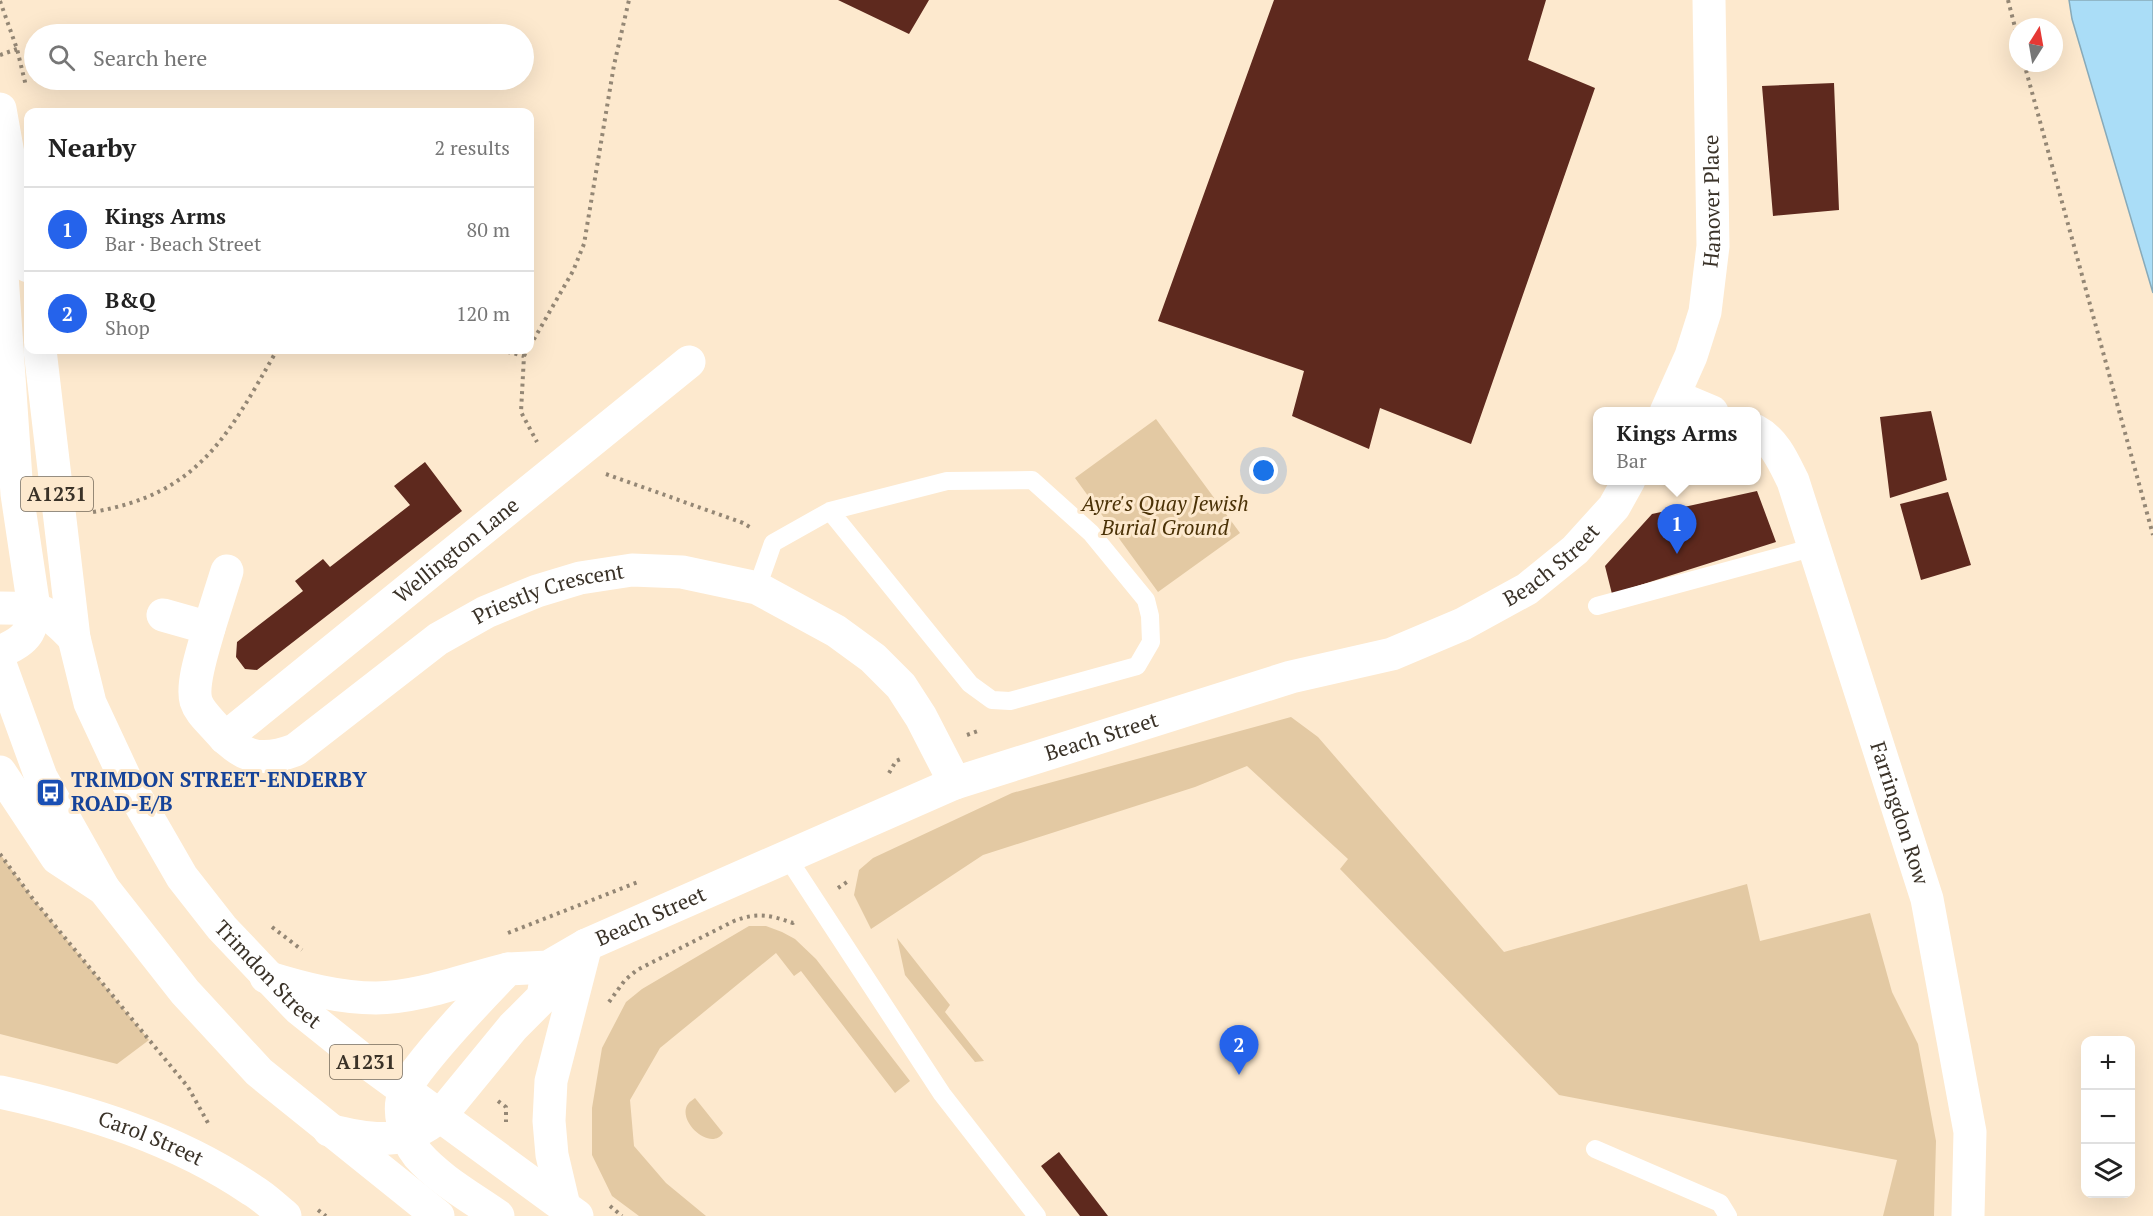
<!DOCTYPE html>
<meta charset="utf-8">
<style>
body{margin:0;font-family:"PT Serif",serif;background:#f2f2f2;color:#222}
.controls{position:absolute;right:18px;bottom:18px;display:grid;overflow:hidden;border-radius:12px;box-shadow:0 6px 24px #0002}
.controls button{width:54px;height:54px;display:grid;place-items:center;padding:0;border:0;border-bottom:2px solid #e0e0e0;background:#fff;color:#222;font:30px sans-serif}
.compass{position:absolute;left:2009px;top:18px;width:54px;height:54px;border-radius:50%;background:#fff;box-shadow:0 6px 24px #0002;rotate:11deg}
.you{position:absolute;left:1264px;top:471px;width:21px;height:21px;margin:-15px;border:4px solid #fff;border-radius:50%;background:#1a73e8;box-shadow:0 0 0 9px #1a73e833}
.badge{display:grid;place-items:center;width:39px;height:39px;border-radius:50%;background:#2563eb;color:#fff;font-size:20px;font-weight:700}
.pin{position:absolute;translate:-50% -50px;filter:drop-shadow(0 2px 3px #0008)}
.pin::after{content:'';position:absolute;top:32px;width:21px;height:18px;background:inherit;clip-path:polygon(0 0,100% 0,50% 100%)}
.popup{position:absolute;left:1593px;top:407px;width:168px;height:78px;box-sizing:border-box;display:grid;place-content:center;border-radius:12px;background:#fff;filter:drop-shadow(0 2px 4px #0005);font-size:20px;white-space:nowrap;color:#767676}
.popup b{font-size:22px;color:#222}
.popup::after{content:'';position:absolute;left:50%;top:100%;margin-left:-12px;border:12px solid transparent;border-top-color:#fff}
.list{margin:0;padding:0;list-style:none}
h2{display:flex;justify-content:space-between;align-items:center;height:78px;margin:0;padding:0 24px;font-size:26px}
h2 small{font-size:20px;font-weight:400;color:#767676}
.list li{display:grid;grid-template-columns:39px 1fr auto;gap:18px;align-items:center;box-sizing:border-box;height:84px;padding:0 24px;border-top:2px solid #e0e0e0}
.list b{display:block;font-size:22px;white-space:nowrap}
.list p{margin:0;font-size:20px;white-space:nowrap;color:#767676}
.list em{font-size:20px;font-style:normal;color:#767676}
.icon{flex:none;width:33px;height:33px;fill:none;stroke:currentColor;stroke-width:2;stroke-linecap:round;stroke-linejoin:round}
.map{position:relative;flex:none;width:2153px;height:1216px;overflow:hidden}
.search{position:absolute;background:#fff;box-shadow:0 6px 24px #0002;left:24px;top:24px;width:510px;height:66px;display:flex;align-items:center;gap:15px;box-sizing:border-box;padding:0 21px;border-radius:33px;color:#767676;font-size:22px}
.panel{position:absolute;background:#fff;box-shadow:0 6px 24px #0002;left:24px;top:108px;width:510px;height:246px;border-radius:12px}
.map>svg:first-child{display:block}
.green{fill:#e3c9a3}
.water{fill:#aaddf7;stroke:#88aab9;stroke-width:1.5}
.building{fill:#5e291e}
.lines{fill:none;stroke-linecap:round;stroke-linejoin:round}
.path{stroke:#948775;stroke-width:4;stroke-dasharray:3 4.5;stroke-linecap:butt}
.service{stroke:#fff;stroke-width:18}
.minor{stroke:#fff;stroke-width:33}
.tertiary{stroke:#fff;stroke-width:33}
.secondary{stroke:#fff;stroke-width:33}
.trunk{stroke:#fff;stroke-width:33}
.labels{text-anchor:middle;stroke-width:6;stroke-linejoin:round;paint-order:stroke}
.shield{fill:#fde9ce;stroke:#74695a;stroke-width:1.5}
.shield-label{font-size:20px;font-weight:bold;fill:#3a3228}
.street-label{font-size:21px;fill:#3a3228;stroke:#fde9ce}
.park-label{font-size:21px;font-style:italic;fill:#4b3207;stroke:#fde9ce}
.transit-label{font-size:21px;font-weight:bold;fill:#164399;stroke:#fde9ce;text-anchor:start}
</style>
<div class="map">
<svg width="2153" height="1216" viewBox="0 0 2153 1216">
<rect width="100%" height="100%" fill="#fde9ce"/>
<path class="green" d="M1156 419 1240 533 1158 592 1075 478Z
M1291 717 1318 737 1504 952 1747 884 1760 941 1870 913 1892 992 1918 1044 1936 1141 1934 1216H1883L1897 1160 1559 1095 1340 869 1348 859 1247 766 1195 787 983 855 871 929 854 895 859 870 873 858 1012 793Z
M0 854 33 899 149 1040 117 1064 0 1034Z
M749 926H766L782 932 795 939 816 959 910 1081 895 1093 801 971 794 976 776 953 660 1048 630 1100 634 1146 666 1183 706 1216H639L612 1196 592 1155V1108L602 1048 626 1002 642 989Z
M897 938 950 1005 945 1012 984 1061 975 1062 905 975Z
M695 1098 723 1133C711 1152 676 1121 688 1104 690 1101 693 1100 695 1098Z"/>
<path class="water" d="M2069 0H2153V293L2072 19Z"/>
<path class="building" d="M838 0H929L909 34Z
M1274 0H1546L1528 60 1595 88 1471 444 1380 408 1369 449 1292 416 1304 371 1158 321Z
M1834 83 1839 210 1773 216 1762 86Z
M1931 411 1947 480 1890 498 1880 417Z
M425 462 462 511 257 670 245 669 236 657 237 642 303 591 295 581 323 559 330 567 410 505 394 486Z
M1757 491 1776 542 1612 594 1605 566 1652 514Z
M1948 492 1971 565 1921 580 1900 504Z
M1059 1152 1108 1216H1080L1041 1166Z"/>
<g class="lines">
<path class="path" d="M2008 0 2018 39
M0 1 17 49 26 86
M0 55 17 49
M2024 63 2153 535
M530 346 573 271 584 244 614 65 629 0
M500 350 524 356 521 412 537 442
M524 356 527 350
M606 474 743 523 753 529
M93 512C200 494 228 435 277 350
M967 735 981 730
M889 773 896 761 903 758
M0 854 33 899 188 1087 208 1123
M838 888 847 882
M272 927 302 950
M508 933 638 882
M609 1002 625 980 637 970 734 921C757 912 770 915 793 923L797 920
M498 1101 506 1107V1122
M610 1206 622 1216
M318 1210 326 1216"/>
<path class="service" d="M757 588 773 543 830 511 947 481 1032 480 1091 533 1146 600 1150 616 1151 642 1137 666 1010 701 992 700 970 684 830 511
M1597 606 1815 547
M787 857 942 1094 1037 1216
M1595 1149 1720 1203 1728 1216"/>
<g class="minor">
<path d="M163 615 209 628 227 571"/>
<path id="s1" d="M209 628C204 647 191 683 196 701 199 711 208 719 215 727 240 756 258 764 295 750L438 639 486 612 537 591 580 578 632 570 682 572 757 588 836 631 873 658 901 686 921 717 955 783"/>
<path id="s2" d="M225 738 689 362"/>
<path id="s3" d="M0 1092C88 1111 177 1139 252 1190 264 1197 274 1207 285 1216"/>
</g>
<g class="tertiary">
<path d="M1674 396 1712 412"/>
<path id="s4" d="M1666 412 1691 356 1705 312 1713 246 1709 0"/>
<path id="s5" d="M1756 431C1775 441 1784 463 1793 481L1927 899 1970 1132 1968 1216"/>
<path d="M0 608C40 608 46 608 74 638"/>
<path d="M0 772 57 858 104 889"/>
<path d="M266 977C302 988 339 998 376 998 417 998 467 979 508 969"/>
<path d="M329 1130C371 1141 405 1146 440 1116L513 1027 543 997 548 967"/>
<path d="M564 1206 552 1155 549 1121 551 1081 586 945"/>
<path id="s6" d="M498 1216C471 1197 440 1180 418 1155 405 1139 396 1111 405 1091 410 1078 420 1067 428 1057 453 1026 480 998 508 969L548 967 586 945 955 783 1291 677 1392 654 1463 624 1527 589 1575 550 1614 507 1629 480"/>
</g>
<path class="secondary" d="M0 189 2 275 17 494 34 608C32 635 24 641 0 652"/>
<g class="trunk">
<path d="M0 109 28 266"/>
<path id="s7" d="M40 350 74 638 90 703 125 778 182 877 222 928 298 1008 358 1056 577 1216"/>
<path d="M0 664 41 777 104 889 185 992 259 1072 438 1216"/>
</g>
</g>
<defs>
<symbol id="bus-square" viewBox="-11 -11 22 22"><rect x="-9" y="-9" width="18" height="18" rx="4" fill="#1a4fb4" stroke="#fde9ce"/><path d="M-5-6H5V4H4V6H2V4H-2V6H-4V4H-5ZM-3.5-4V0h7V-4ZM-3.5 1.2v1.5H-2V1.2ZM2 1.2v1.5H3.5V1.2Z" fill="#fff"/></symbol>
</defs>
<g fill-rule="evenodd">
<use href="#bus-square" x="34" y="776" width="33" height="33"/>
</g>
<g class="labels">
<g class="shield">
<rect x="21" y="477" width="72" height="34" rx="4.5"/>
<rect x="330" y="1045" width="72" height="34" rx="4.5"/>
</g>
<g class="shield-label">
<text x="57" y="501">A1231</text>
<text x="366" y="1069">A1231</text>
</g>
<g class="street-label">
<text dy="7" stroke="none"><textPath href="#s4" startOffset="219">Hanover Place</textPath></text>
<text dy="7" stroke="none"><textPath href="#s2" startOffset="298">Wellington Lane</textPath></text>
<text dy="7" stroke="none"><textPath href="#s6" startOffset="1456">Beach Street</textPath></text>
<text dy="7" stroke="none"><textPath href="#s1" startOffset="500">Priestly Crescent</textPath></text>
<text dy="7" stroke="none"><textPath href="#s6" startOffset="970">Beach Street</textPath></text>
<text dy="7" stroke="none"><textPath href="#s5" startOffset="412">Farringdon Row</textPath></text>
<text dy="7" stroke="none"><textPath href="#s6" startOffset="484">Beach Street</textPath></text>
<text dy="7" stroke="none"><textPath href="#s7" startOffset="684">Trimdon Street</textPath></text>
<text dy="7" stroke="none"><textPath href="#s3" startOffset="158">Carol Street</textPath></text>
</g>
<g class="park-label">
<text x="1165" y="511">Ayre's Quay Jewish<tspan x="1165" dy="24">Burial Ground</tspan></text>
</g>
<g class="transit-label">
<text x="71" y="787">TRIMDON STREET-ENDERBY<tspan x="71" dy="24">ROAD-E/B</tspan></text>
</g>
</g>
</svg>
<div class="controls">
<button>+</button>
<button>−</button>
<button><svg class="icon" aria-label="layers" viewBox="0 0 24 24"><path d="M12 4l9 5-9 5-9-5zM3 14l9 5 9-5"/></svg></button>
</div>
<svg class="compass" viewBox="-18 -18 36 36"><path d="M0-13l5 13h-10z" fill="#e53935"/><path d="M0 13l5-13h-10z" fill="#767676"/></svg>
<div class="you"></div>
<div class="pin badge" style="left:1677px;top:554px">1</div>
<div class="popup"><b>Kings Arms</b>Bar</div>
<div class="pin badge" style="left:1239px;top:1075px">2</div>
<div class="search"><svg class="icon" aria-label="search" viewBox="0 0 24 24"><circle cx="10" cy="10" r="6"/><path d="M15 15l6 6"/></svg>Search here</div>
<section class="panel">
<h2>Nearby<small>2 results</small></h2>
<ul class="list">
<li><span class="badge">1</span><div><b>Kings Arms</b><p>Bar · Beach Street</p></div><em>80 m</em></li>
<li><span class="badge">2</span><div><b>B&amp;Q</b><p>Shop</p></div><em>120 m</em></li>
</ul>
</section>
</div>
